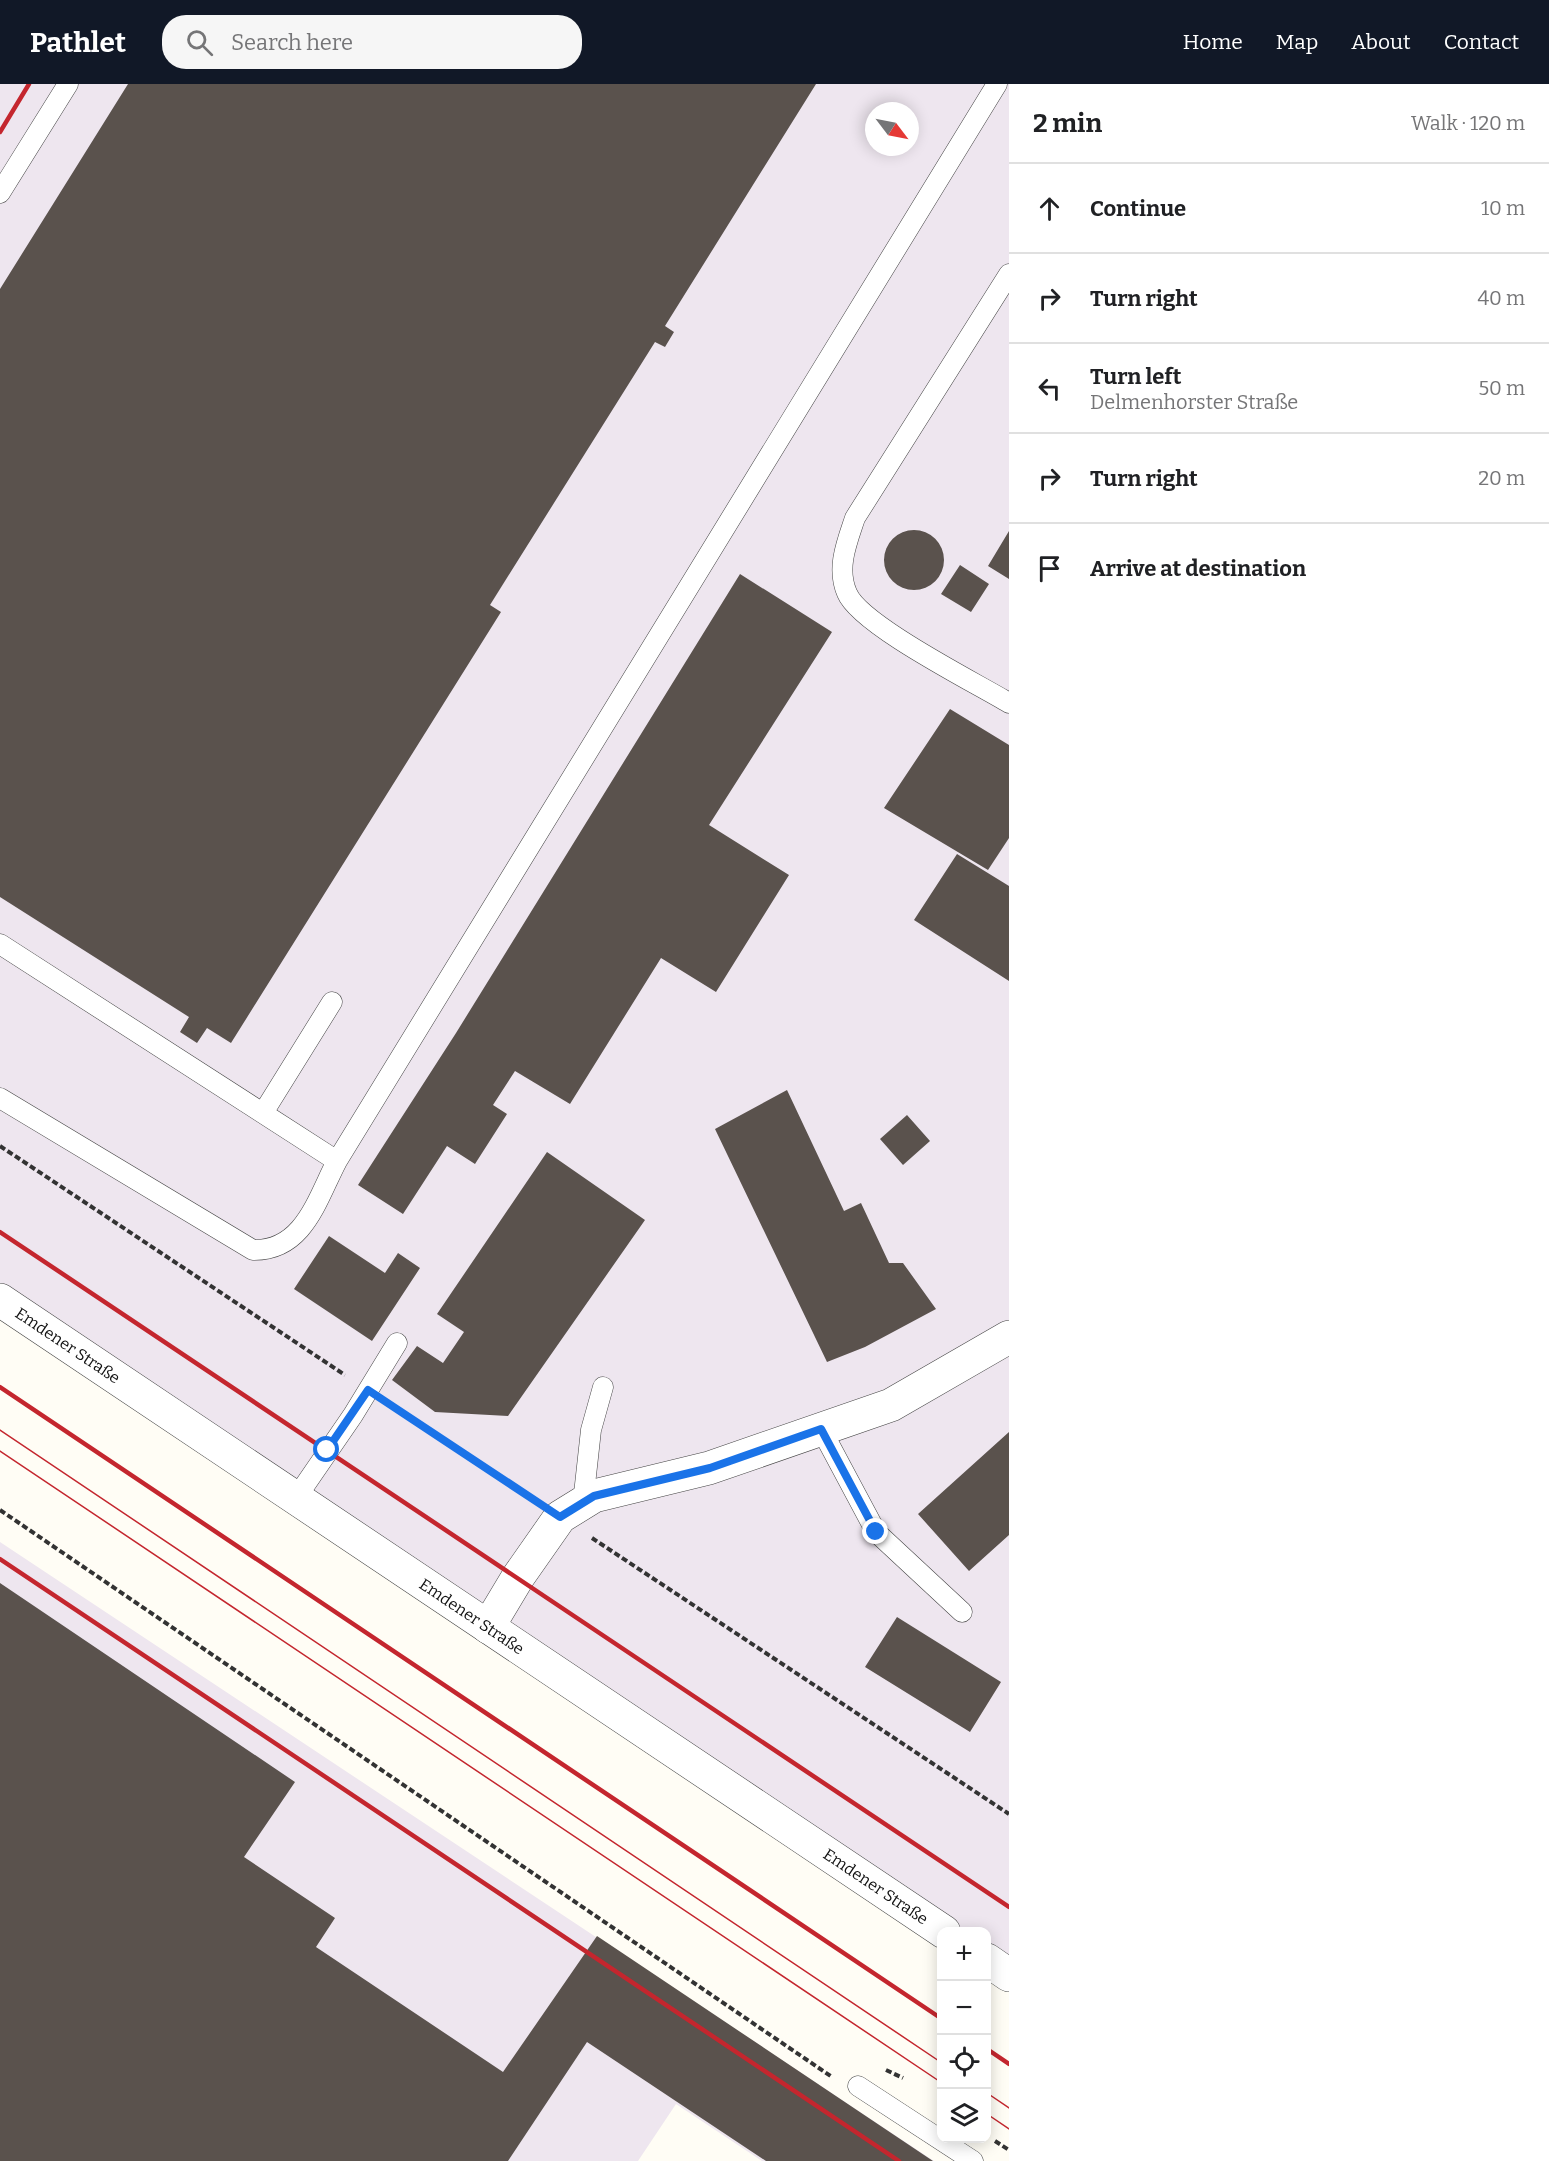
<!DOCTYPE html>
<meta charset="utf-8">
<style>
body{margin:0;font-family:Bitter,serif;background:#f6f6f6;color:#202124}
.controls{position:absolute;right:18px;bottom:18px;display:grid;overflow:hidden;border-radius:12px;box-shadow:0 3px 15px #0003}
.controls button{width:54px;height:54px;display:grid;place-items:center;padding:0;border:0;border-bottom:2px solid #e0e0e0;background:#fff;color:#202124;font:30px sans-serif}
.compass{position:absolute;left:865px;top:18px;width:54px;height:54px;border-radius:50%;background:#fff;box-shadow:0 3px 15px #0003;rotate:122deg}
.stop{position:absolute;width:18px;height:18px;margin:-14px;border:4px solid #1a73e8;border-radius:50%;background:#fff}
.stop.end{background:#1a73e8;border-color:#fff;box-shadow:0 2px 6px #0008}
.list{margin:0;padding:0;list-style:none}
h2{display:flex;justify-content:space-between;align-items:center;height:78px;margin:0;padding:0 24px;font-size:26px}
h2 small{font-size:20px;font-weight:400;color:#757577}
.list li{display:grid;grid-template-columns:39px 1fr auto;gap:18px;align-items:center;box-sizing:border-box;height:90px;padding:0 24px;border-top:2px solid #e0e0e0}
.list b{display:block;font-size:22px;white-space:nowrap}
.list p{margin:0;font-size:20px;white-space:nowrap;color:#757577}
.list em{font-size:20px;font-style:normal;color:#757577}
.icon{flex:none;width:33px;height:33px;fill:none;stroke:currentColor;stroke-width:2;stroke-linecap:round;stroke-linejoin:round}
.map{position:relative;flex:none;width:1009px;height:2077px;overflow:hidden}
header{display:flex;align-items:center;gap:36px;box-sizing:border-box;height:84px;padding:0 30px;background:#111827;color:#fff}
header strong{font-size:28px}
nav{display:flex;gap:33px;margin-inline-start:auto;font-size:21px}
.search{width:420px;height:54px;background:#f6f6f6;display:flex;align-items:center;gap:15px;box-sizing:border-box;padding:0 21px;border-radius:24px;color:#757577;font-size:22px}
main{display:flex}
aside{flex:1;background:#fff}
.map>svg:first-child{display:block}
.industrial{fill:#eee6ef;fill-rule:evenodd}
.building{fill:#5a524d}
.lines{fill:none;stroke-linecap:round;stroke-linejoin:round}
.service-casing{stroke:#444;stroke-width:21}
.minor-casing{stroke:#444;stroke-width:34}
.tertiary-casing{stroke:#444;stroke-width:34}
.path{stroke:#333;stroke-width:4;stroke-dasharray:6 3;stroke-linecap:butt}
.service{stroke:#fff;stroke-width:20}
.minor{stroke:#fff;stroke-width:33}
.tertiary{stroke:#fff;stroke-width:33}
.tram{stroke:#c4262e;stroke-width:1.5}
.rail{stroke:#c4262e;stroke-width:4.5}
.route{stroke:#1a73e8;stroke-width:8}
.labels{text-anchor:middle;stroke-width:6;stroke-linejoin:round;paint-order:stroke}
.street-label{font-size:16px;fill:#111;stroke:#fff}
</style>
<header>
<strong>Pathlet</strong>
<div class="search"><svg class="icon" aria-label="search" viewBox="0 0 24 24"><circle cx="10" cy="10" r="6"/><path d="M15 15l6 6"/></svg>Search here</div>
<nav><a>Home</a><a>Map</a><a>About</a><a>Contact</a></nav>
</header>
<main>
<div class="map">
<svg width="1009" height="2077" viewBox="0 0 1009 2077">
<rect width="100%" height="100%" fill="#fffdf5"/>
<path class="industrial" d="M0 0H1009V1883L987 1868V1848L954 1847 0 1229ZM874 27H910V63H874Z
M0 1458 934 2077H762L676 2020 638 2077H0Z"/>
<path class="building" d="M128 0H816L665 242 674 248 665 263 655 258 490 521 501 528 231 959 207 944 197 959 180 948 189 933 0 813V205Z
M884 476a30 30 0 1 1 60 0a30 30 0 1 1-60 0Z
M1009 447V495L988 482Z
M960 481 989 500 971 528 941 510Z
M740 490 832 548 709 741 789 791 716 908 661 874 570 1020 515 987 493 1021 507 1030 475 1080 447 1062 403 1130 358 1101 456 949Z
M950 625 1009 661V754L988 786 884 724Z
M957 770 1009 802V897L914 836Z
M787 1006 844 1127 861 1119 889 1179H903L936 1225 865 1263 827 1278 715 1045Z
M907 1031 930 1057 903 1081 880 1055Z
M547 1068 645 1136 508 1332 435 1328 392 1296 417 1262 443 1279 464 1248 437 1230Z
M329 1152 385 1189 398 1169 420 1184 372 1257 294 1205Z
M1009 1348V1451L969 1487 918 1430Z
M0 1499 295 1698 244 1773 335 1834 316 1863 503 1988 597 1852 933 2077H766L587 1958 508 2077H0Z
M897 1533 1001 1598 970 1648 865 1583Z"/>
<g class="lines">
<defs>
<path id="service" d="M0 109 68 0
M1009 190 855 434C847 458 836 484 847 509 860 541 976 599 1009 619
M0 860 337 1077 997 0
M0 1014 253 1166C304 1167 317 1115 337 1077
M263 1029 332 918
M821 1345 876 1448 962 1528
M296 1414 353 1331 397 1259
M583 1419 591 1346 603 1303
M858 2002 973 2077"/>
<path id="minor" d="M488 1543 518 1493 560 1433 594 1412 709 1384 891 1321 1009 1253"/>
<path id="tertiary" d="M0 1216 944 1848
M987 1876 1009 1891"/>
</defs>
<use href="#service" class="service-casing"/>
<use href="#minor" class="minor-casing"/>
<use href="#tertiary" class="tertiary-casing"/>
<path class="path" d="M0 1062 345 1291
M392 1322 531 1413
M0 1426 832 1993
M592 1454 1009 1730
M886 1986 903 1994
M995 2057 1009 2066"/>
<use href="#service" class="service"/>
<use href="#minor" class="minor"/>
<use href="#tertiary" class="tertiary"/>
<path class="tram" d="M0 1346 942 1979
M0 1367 942 1999
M987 2009 1009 2024
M987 2030 1009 2045"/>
<path class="rail" d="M0 48 29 0
M0 1148 1009 1823
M0 1303 942 1935
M0 1475 899 2077
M987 1965 1009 1980"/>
</g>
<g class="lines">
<path class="route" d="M327 1366 368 1306 560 1433 594 1412 710 1384 821 1345 876 1448"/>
</g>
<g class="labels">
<g class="street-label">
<text transform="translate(68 1261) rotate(34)" y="6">Emdener Straße</text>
<text transform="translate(472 1532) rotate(34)" y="6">Emdener Straße</text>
<text transform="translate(876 1802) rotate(34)" y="6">Emdener Straße</text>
</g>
</g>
</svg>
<div class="controls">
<button>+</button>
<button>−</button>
<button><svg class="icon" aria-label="locate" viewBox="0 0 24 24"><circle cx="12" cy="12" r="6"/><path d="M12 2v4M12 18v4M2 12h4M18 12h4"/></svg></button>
<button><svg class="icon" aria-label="layers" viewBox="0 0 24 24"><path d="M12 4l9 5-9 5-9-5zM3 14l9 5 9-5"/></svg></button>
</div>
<svg class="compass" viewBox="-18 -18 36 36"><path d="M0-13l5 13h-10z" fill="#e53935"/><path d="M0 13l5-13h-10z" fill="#757577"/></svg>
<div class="stop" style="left:327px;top:1366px"></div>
<div class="stop end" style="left:876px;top:1448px"></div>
</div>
<aside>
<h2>2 min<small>Walk · 120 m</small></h2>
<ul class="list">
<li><svg class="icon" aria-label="ahead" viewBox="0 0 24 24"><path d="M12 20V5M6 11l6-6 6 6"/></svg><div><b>Continue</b></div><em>10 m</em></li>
<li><svg class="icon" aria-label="right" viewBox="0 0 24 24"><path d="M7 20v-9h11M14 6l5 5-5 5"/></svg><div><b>Turn right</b></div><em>40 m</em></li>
<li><svg class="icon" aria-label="left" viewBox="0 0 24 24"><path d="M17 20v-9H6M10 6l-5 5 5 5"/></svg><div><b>Turn left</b><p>Delmenhorster Straße</p></div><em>50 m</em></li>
<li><svg class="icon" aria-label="right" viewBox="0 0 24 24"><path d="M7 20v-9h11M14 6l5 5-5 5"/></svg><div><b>Turn right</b></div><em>20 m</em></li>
<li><svg class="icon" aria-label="arrive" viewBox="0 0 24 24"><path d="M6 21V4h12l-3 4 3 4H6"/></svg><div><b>Arrive at destination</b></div></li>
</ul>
</aside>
</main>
